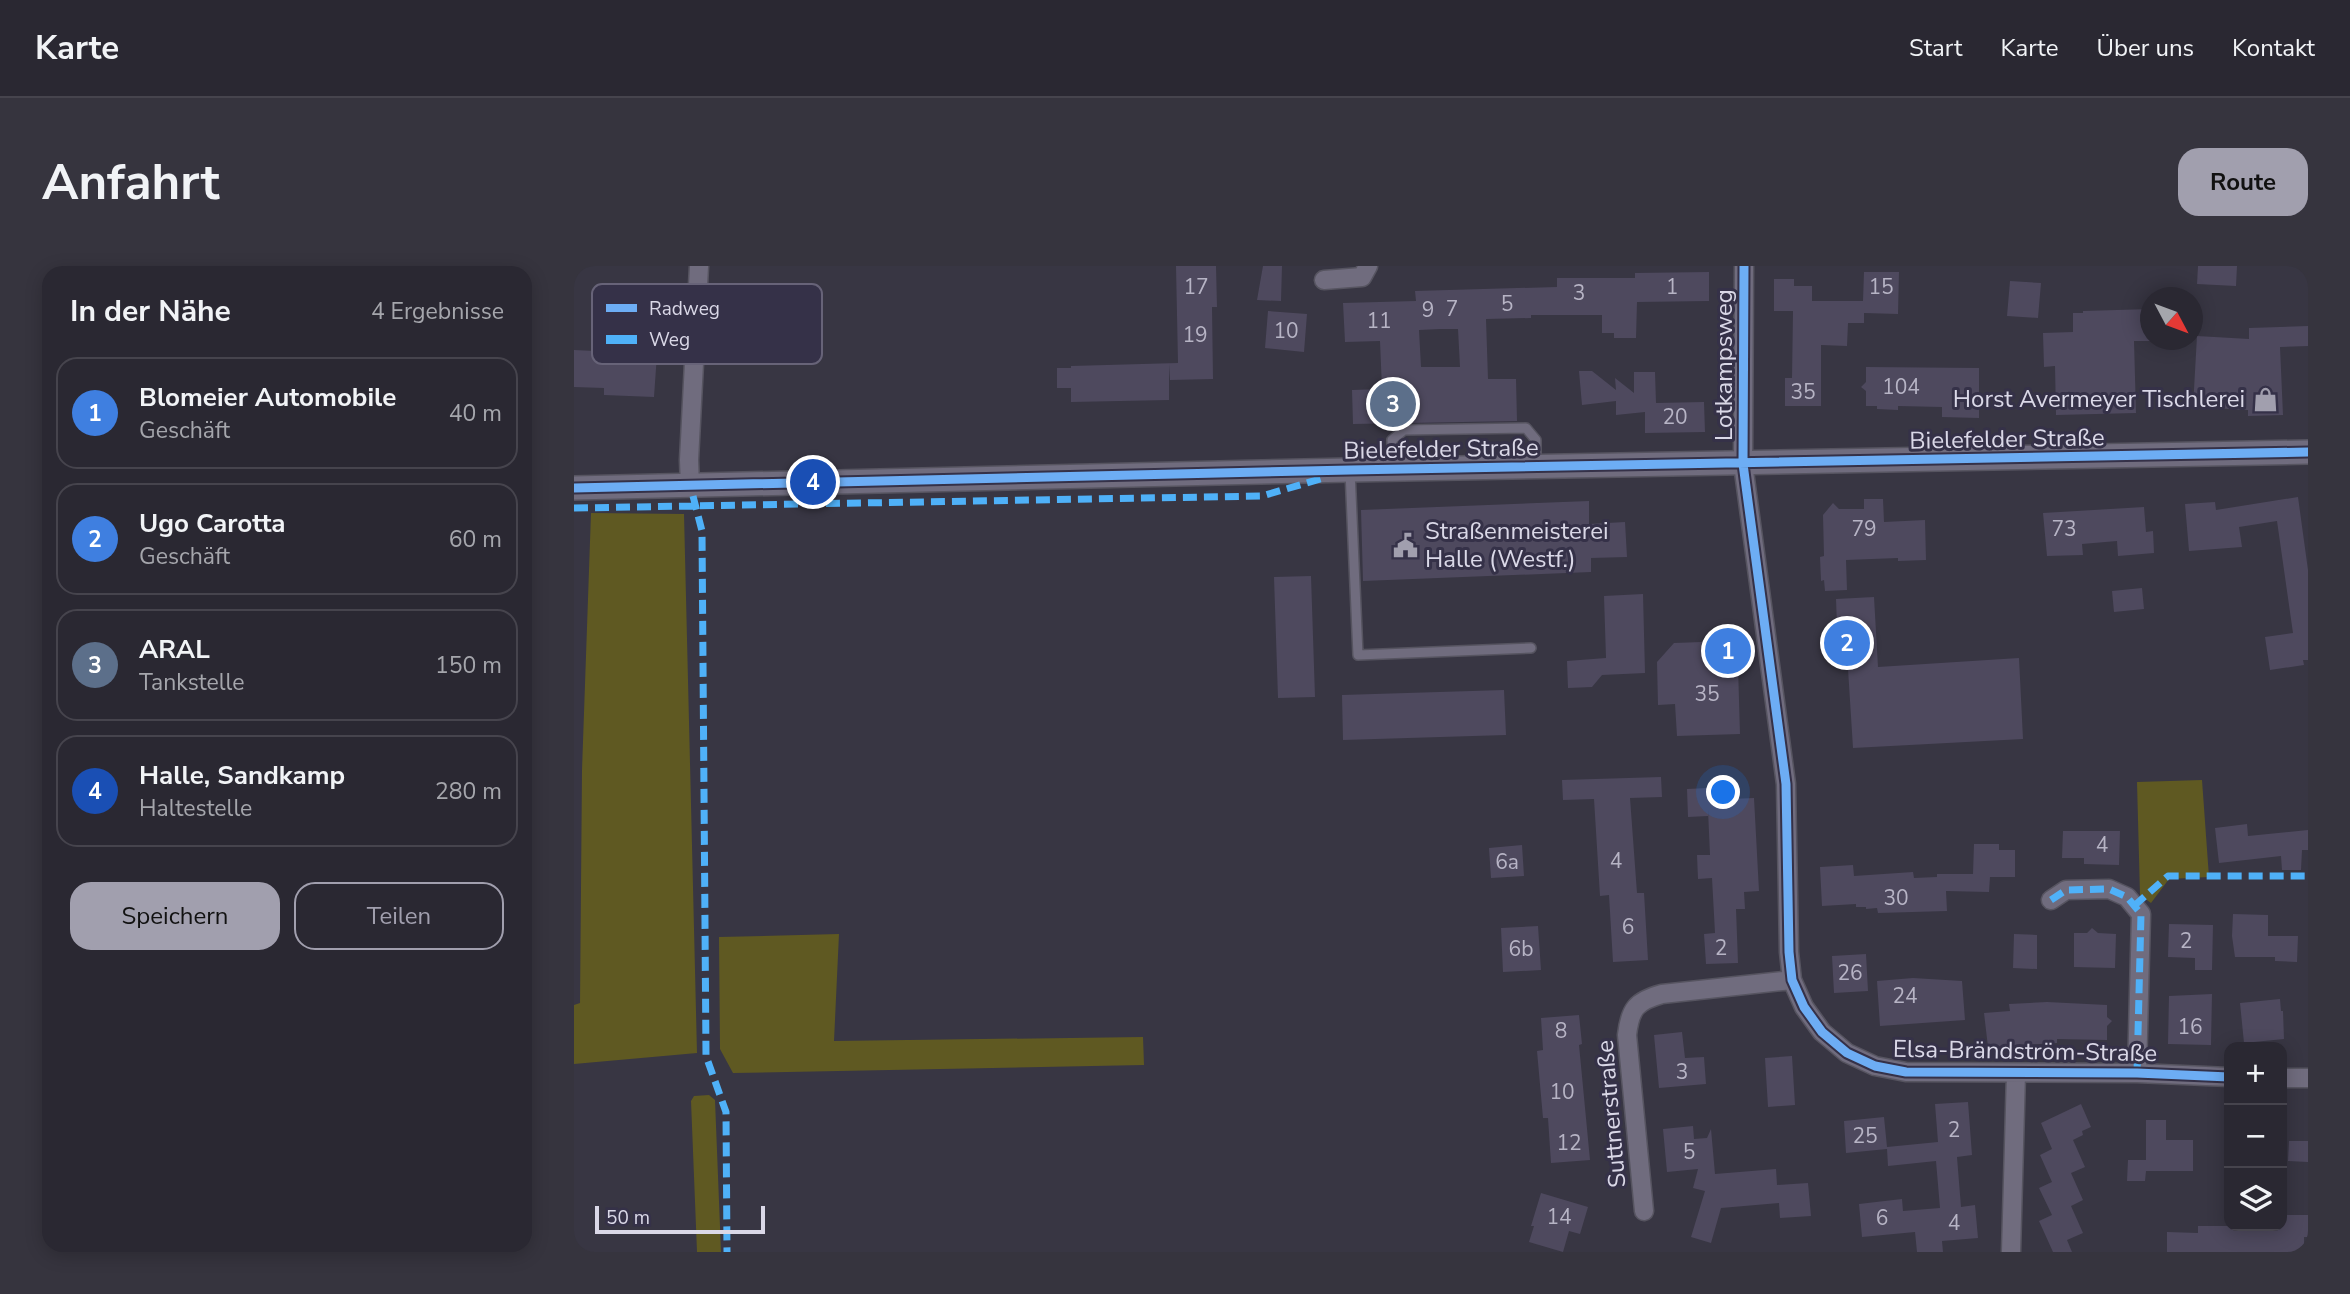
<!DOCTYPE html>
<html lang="de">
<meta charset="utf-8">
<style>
body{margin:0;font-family:"Nunito Sans",sans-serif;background:#36343e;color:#f1f3f6}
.controls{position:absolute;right:21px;bottom:21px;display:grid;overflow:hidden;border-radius:14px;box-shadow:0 4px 18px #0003}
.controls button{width:63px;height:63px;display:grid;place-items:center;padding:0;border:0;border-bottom:2px solid #46444d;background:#2a2832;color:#f1f3f6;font:35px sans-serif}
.compass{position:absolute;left:1566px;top:21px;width:63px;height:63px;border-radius:50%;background:#2a2832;box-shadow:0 4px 18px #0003;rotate:131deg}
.scale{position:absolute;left:21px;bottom:18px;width:170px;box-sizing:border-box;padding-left:7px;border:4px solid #dad8e7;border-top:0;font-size:19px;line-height:24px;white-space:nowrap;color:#dad8e7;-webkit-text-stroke:5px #353148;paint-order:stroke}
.you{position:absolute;left:1150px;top:527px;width:24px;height:24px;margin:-18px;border:5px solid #fff;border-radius:50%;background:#1a73e8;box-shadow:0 0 0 10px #1a73e833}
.badge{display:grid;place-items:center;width:46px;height:46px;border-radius:50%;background:#a19fae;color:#fff;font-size:23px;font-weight:700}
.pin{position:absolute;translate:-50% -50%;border:4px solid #fff;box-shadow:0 2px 7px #0006}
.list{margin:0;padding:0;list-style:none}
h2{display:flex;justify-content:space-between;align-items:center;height:91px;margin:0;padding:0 28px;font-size:30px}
h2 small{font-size:23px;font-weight:400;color:#a5a6ac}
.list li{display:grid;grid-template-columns:46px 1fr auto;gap:21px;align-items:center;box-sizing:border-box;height:112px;margin:0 14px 14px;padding:0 14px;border:2px solid #46444d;border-radius:21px}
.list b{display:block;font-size:26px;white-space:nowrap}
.list p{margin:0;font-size:23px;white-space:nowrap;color:#a5a6ac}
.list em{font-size:23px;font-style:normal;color:#a5a6ac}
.actions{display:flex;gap:14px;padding:21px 28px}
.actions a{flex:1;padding:16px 0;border:2px solid #a19fae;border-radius:21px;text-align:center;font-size:24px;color:#a19fae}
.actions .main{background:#a19fae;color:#111}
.icon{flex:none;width:38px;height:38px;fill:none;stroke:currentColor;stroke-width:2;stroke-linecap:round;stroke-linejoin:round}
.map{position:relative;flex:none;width:1734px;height:986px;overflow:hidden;border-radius:21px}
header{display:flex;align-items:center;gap:42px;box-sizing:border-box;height:98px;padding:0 35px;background:#2a2832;border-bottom:2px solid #46444d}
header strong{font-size:33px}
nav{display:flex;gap:38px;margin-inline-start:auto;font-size:24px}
.intro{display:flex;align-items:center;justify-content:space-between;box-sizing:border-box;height:168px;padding:0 42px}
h1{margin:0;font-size:49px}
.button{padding:18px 32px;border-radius:21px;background:#a19fae;color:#111;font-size:24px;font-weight:700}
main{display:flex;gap:42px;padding:0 42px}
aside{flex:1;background:#2a2832;border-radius:21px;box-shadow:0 4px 18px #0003}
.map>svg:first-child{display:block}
.green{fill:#5f5922}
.building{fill:#4e495e;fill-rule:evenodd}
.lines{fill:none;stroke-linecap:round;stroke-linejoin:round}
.service-casing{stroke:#565460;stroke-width:12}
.minor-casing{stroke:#565460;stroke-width:21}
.tertiary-casing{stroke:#565460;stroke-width:26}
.service{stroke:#706c7e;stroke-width:9}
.minor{stroke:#706c7e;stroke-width:18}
.tertiary{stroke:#706c7e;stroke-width:23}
.quiet{stroke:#4fb1f8;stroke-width:7;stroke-dasharray:14 7;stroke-linecap:butt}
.cycleway-casing{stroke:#353148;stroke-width:13}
.cycleway{stroke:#6dadf4;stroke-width:9}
.labels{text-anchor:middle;stroke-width:6;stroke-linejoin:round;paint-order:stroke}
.number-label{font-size:21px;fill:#b7b4c5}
.street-label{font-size:24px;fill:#dad8e7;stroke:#353148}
.poi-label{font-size:24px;fill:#dad8e7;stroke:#353148;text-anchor:end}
.key{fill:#353148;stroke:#676378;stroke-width:2}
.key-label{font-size:19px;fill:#dad8e7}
</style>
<header>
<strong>Karte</strong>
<nav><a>Start</a><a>Karte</a><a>Über uns</a><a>Kontakt</a></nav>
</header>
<div class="intro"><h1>Anfahrt</h1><a class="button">Route</a></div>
<main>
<aside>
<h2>In der Nähe<small>4 Ergebnisse</small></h2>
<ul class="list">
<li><span class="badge" style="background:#3f7fe0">1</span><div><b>Blomeier Automobile</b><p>Geschäft</p></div><em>40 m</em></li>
<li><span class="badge" style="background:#3f7fe0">2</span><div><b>Ugo Carotta</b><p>Geschäft</p></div><em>60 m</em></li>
<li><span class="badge" style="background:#5c6f8a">3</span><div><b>ARAL</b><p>Tankstelle</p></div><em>150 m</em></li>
<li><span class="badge" style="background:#1a4fb4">4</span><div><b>Halle, Sandkamp</b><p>Haltestelle</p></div><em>280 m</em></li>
</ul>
<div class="actions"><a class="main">Speichern</a><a>Teilen</a></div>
</aside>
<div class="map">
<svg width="1734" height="986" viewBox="0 0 1734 986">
<rect width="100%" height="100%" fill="#383643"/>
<path class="green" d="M17 247 110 248 123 787 0 798V739L6 737 8 504Z
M1628 514 1635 611 1595 613 1577 637 1566 629 1563 516Z
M265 668 260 775 569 771 570 799 159 807 146 783 145 671Z
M135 829 141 834 147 986H123L117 835 120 830Z"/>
<path class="building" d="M602 0H642L643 41H638L639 113 596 114 595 98V134L497 136V122H483V102H497V100L604 97Z
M689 0H708L707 35 683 34Z
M1624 0H1663L1662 20 1623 18Z
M1135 6V35L1063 36 1062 72H1040V67H1028V49H957V52L912 53 914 113H942L943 155 779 158 778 124 808 123 806 75 771 76 769 37 842 35 841 25 983 21V12H1061V7ZM866 63H884L886 101H847L845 64Z
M1290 6H1325L1324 48 1290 47V57H1274L1273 80 1247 79V140H1211V112H1218L1219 45H1200V13H1220V20H1238V35H1289Z
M1436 15 1467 17 1464 52 1433 50Z
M1577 43V75H1560L1562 147 1482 149 1481 100 1470 101 1469 67 1499 66V47H1509V45Z
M694 45 733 48 730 86 691 82Z
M1734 60V80L1706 81 1709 149 1674 150V144L1619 141 1623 70 1675 73V62Z
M0 84 83 88 80 131 30 129V122L0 121Z
M1292 101 1405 102V152L1368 151V141L1324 140V144L1303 143V140H1292V125L1287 121 1292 116Z
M1005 105H1018L1042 124 1041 112 1060 127V106H1081L1082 137 1130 136 1131 166 1071 167V146L1042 149V135L1008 139Z
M1724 231 1734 304V394H1729L1730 399 1696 404 1691 371 1719 367 1703 255 1665 261 1668 281 1615 285 1611 238 1641 236 1642 244Z
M1290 233H1309L1310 256 1351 254 1352 294 1324 295V292L1272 294 1273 324 1251 325 1250 314 1247 315 1246 291 1250 290 1249 249 1259 237 1265 243H1290Z
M1015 235V258L1051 256 1053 291 1017 292V306L789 315 787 244Z
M1570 241 1572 266 1579 265 1580 287 1544 290 1543 275 1508 278 1509 289 1473 290 1469 247Z
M737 310 741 431 704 432 700 311Z
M1568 322 1570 343 1540 346 1538 325Z
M1069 328 1071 407 1028 409 1018 421 994 422 993 395 1032 392 1030 330Z
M1300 331 1304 401 1445 392 1449 473 1279 482 1274 403H1270L1269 386H1264L1262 333Z
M1155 375 1156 400H1164L1166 468 1103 470 1101 438 1084 439 1083 396 1100 377Z
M930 424 932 469 769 474 768 429Z
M1087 511 1088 531 1056 532 1063 627H1070L1074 694 1039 696 1035 629 1026 630 1020 533 989 534 988 514Z
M1133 522 1134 534 1180 532 1185 625 1170 626 1171 643H1162L1164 697 1132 698 1130 668 1141 667 1138 612 1124 613 1123 589H1136L1134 544V550L1114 551 1113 523Z
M1673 558 1674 570 1734 564V584H1728L1727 604H1708L1707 590 1645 597 1641 562Z
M1489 565H1546L1545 599 1510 598V592H1488Z
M1400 578H1425V584H1441V611H1416L1415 626 1372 625 1373 645 1304 647 1303 642 1292 643V641H1282V638L1248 640 1246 601 1279 599 1280 610 1339 606 1340 612 1363 611V608H1399Z
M948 579 950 610 917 612 915 582Z
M1659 648 1694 649V670H1724L1723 696 1701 695V691H1661L1658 670Z
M1595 658 1639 659 1638 704H1621V692L1594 691Z
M964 660 967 704 929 706 927 662Z
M1518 662 1524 667 1542 668 1541 702 1500 701V667H1513Z
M1440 668 1463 669V703L1439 702Z
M1292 688 1294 725 1260 727 1258 690Z
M1339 712 1388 715 1391 754 1306 760 1303 715Z
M1638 728 1637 779 1594 778 1595 730Z
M1706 733 1707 745H1709L1710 773 1670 777 1666 737Z
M1473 736 1533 739V751L1538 755 1533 760V774L1483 773V777L1414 781 1410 747 1436 745 1435 738Z
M1005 749 1008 778 1005 779 1016 894 977 897 974 852H969L963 785 969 784 967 752Z
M1108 766 1111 792 1130 791 1132 818 1085 822 1080 769Z
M1218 790 1221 839 1194 841 1191 792Z
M1394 836 1398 889 1383 891 1387 941 1401 939 1404 972 1368 975 1369 986H1343L1341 966 1288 971 1285 938 1328 933 1329 945 1366 942 1362 895 1314 900 1313 883 1272 887 1270 855 1310 851 1313 881 1364 876 1361 838Z
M1507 838 1517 861 1508 865 1509 869 1499 874 1511 901 1497 907 1509 934 1497 940 1509 967 1493 974 1498 986H1479L1465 955 1478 949 1465 922 1478 916 1466 889 1478 883 1467 857Z
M1572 854H1592V874H1619V905H1572L1571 915H1553L1554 894H1572Z
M1119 860 1120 873 1133 872 1137 863 1141 908 1202 903 1203 919 1234 917 1237 950 1206 952 1205 937 1147 942 1137 977 1117 971 1131 925 1119 922 1124 903 1093 906 1089 863Z
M1715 875H1734V896L1714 895Z
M967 927 1014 941 1006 968 995 965 989 986 955 976 960 960H957Z
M1708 949H1734V971H1730V986H1593V966L1624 967V960H1708Z"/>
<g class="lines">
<defs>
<path id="service" d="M819 201 818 174 830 164 952 162 962 174V200
M776 205 784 389 957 382"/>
<path id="minor" d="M1170 0 1169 198 1212 518 1215 686 1218 714 1230 741 1248 766 1273 787 1301 800 1332 806 1563 807 1655 811
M750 14 788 11 794 0
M116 220 115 194 125 0
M1477 634 1492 624 1535 623 1553 631 1567 648 1563 807
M1708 812H1734
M1070 945 1053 769C1056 743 1062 735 1088 728L1218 714
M1437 986 1442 807"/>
<path id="tertiary" d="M0 222 776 204 1734 186"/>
</defs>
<use href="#service" class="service-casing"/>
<use href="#minor" class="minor-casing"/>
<use href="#tertiary" class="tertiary-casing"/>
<use href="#service" class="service"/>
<use href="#minor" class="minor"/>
<use href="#tertiary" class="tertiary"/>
<path class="quiet" d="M119 230 128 265 132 790 152 846 153 986
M0 242 688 230 753 211
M1477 634 1492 624 1535 623 1553 631 1567 648 1563 807
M1560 640 1594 610H1734"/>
<defs>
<path id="cycleway" d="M1170 0 1169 198 1212 518 1215 686 1218 714 1230 741 1248 766 1273 787 1301 800 1332 806 1563 807 1655 811
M0 222 776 204 1734 186"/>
</defs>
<use href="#cycleway" class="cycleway-casing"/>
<use href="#cycleway" class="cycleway"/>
</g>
<defs>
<symbol id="shop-bare" viewBox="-9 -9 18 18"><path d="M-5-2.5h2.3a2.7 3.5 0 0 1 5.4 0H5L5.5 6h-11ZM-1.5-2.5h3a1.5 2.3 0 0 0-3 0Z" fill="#a19fae" stroke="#353148" stroke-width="2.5" paint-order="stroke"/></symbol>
<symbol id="civic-bare" viewBox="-9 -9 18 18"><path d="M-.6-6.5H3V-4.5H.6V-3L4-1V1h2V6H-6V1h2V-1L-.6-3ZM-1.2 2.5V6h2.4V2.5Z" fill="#a19fae" stroke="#353148" stroke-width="2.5" paint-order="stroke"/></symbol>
</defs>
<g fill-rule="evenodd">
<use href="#shop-bare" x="1674" y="116" width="35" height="35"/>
<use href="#civic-bare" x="814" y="262" width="35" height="35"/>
</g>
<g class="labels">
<g class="number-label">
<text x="622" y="28">17</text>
<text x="1098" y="28">1</text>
<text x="1307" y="28">15</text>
<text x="1005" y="34">3</text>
<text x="933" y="45">5</text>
<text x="878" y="50">7</text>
<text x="854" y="51">9</text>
<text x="805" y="62">11</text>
<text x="712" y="72">10</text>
<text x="621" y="76">19</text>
<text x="1327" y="128">104</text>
<text x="1229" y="133">35</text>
<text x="1101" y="158">20</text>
<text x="1290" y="270">79</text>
<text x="1490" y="270">73</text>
<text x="1133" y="435">35</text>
<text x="1528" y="586">4</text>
<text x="1042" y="602">4</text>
<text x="933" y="603">6a</text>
<text x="1322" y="639">30</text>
<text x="1054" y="668">6</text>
<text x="1612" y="682">2</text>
<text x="1147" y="689">2</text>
<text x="947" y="690">6b</text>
<text x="1276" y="714">26</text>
<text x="1331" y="737">24</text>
<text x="1616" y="768">16</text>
<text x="987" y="772">8</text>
<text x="1108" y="813">3</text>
<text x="988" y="833">10</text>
<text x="1380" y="871">2</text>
<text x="1291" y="877">25</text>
<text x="995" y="884">12</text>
<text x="1115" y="893">5</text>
<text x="985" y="958">14</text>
<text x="1308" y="959">6</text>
<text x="1380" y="964">4</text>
</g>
<g class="street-label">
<text transform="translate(1150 99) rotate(-90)" y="8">Lotkampsweg</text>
<text transform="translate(1433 173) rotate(-1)" y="8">Bielefelder Straße</text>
<text transform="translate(867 183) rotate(-1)" y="8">Bielefelder Straße</text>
<text transform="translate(1451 785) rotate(1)" y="8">Elsa-Brändström-Straße</text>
<text transform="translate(1037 848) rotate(-95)" y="8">Suttnerstraße</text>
</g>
<g class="poi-label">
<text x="1671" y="141">Horst Avermeyer Tischlerei</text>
<text x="851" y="273" text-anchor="start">Straßenmeisterei<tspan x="851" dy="28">Halle (Westf.)</tspan></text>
</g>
</g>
<rect x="18" y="18" width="230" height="80" rx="10" class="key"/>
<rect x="32" y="38" width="31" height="8" fill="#6dadf4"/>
<rect x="32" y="69" width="31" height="9" fill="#4fb1f8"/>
<g class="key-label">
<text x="75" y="49">Radweg</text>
<text x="75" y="80">Weg</text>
</g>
</svg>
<div class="controls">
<button>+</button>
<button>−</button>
<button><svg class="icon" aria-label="layers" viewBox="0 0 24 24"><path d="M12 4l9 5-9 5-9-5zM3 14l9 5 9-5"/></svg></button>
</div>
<svg class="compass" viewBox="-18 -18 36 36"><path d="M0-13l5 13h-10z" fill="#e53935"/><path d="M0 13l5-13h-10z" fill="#a5a6ac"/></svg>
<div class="scale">50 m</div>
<div class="you"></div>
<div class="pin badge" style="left:1154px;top:385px;background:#3f7fe0">1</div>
<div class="pin badge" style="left:1273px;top:377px;background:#3f7fe0">2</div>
<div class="pin badge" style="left:819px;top:138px;background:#5c6f8a">3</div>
<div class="pin badge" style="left:239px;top:216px;background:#1a4fb4">4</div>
</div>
</main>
